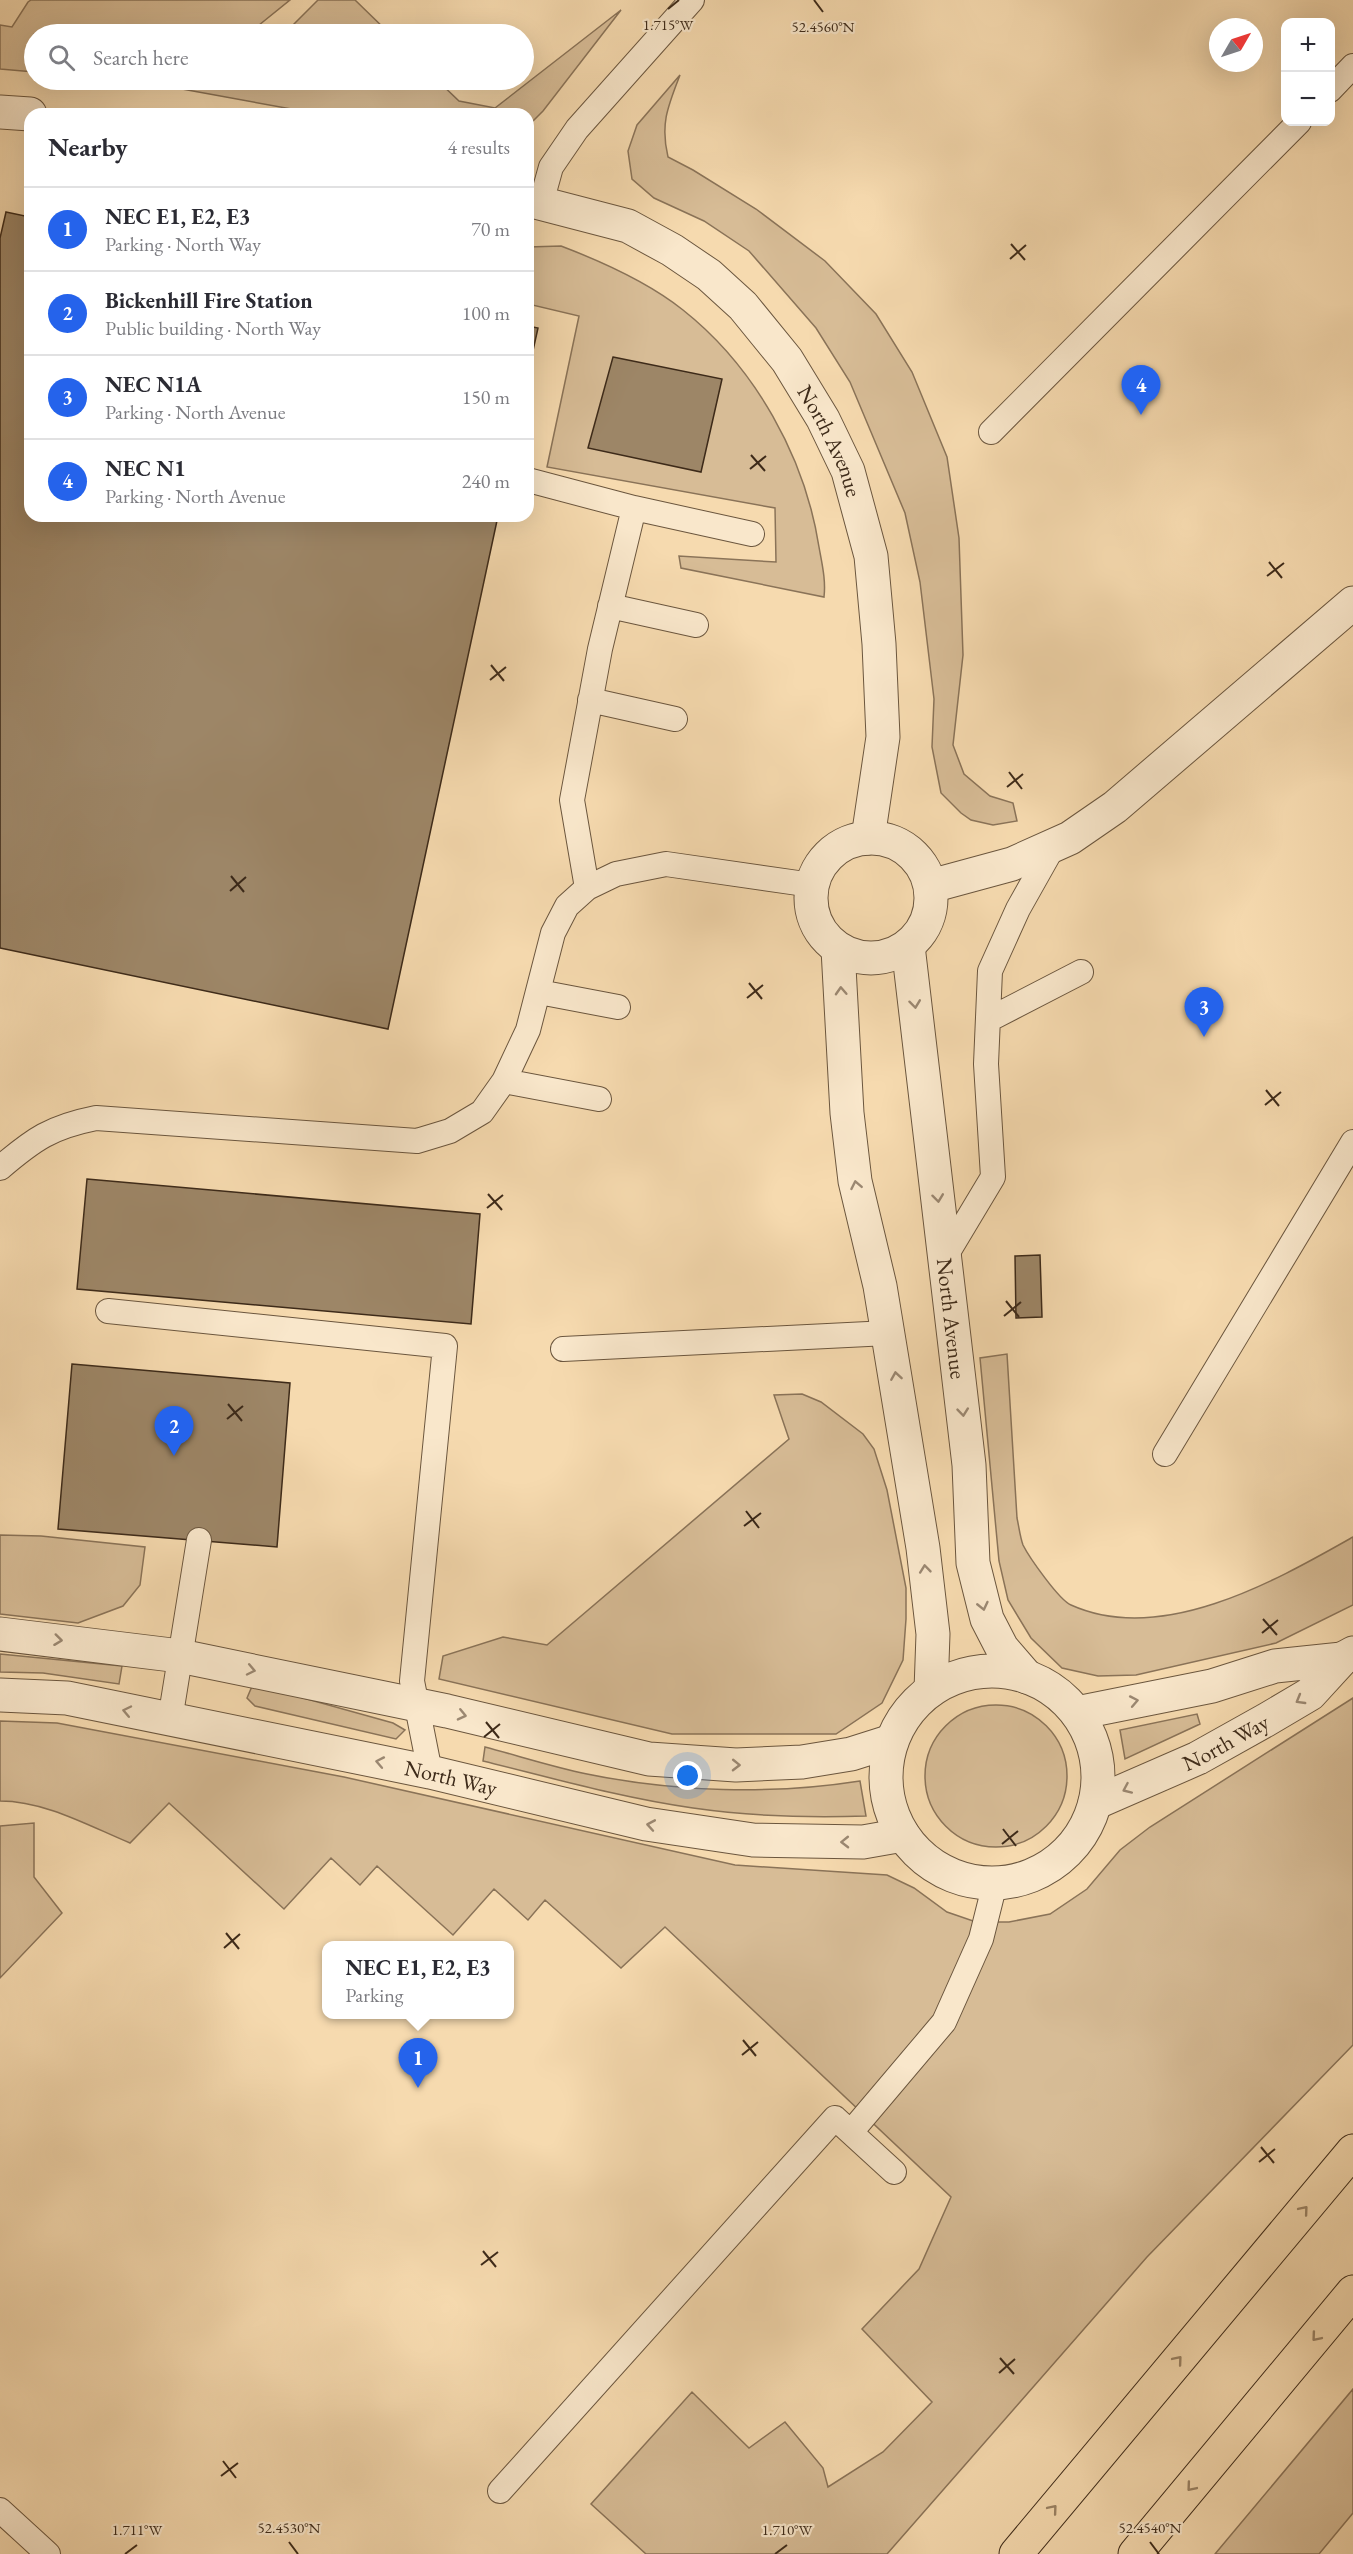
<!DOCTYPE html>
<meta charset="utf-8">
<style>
body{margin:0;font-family:"EB Garamond",serif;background:#f7f7f7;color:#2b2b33}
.controls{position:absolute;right:18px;top:18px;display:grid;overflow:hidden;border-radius:12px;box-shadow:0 6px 24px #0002}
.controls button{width:54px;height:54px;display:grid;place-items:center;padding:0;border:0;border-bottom:2px solid #e1e1e2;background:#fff;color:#2b2b33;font:30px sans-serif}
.compass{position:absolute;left:1209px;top:18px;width:54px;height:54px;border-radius:50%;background:#fff;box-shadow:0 6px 24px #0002;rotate:51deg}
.you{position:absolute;left:688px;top:1776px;width:21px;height:21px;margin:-15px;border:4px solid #fff;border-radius:50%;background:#1a73e8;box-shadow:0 0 0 9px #1a73e833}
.badge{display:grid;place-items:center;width:39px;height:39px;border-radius:50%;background:#2563eb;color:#fff;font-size:20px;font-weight:700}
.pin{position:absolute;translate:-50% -50px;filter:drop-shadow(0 2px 3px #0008)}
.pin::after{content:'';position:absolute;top:32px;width:21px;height:18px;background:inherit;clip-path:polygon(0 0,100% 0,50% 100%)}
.popup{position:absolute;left:322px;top:1941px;width:192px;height:78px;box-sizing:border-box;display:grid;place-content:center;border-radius:12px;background:#fff;filter:drop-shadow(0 2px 4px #0005);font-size:20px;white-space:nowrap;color:#7c7c81}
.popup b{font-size:22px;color:#2b2b33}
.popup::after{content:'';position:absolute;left:50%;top:100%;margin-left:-12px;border:12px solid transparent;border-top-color:#fff}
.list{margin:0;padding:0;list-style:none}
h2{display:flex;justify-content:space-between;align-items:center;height:78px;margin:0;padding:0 24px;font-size:26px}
h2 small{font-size:20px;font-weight:400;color:#7c7c81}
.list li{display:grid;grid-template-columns:39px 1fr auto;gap:18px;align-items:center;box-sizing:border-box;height:84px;padding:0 24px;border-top:2px solid #e1e1e2}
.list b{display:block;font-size:22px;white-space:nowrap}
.list p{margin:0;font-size:20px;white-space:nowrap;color:#7c7c81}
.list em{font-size:20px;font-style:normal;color:#7c7c81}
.icon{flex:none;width:33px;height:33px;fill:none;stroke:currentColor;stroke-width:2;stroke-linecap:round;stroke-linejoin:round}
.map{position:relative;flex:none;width:1353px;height:2554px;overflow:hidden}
.search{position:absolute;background:#fff;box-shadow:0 6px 24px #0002;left:24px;top:24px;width:510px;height:66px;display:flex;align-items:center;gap:15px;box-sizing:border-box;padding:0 21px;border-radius:33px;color:#7c7c81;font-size:22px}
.panel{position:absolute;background:#fff;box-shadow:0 6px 24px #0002;left:24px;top:108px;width:510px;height:414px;border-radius:18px}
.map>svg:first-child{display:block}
.green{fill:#d7bc96;stroke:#8a7358;stroke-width:1.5}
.building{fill:#9d8667;stroke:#3d2a19;stroke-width:1.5}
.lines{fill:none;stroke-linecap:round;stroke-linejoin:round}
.service-casing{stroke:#6b563e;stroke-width:26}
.minor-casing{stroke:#6b563e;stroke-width:35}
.tertiary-casing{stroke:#6b563e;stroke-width:35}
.motorway-casing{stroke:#3d2a19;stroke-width:35}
.service{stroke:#f9e7cb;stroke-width:24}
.minor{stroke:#f9e7cb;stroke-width:33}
.tertiary{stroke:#f9e7cb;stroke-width:33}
.motorway{stroke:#f6daaf;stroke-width:33}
.oneway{stroke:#9b8872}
.oneway2{stroke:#9a8264}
.ticks{fill:none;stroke:#3d2a19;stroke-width:2}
.labels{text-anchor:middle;stroke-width:4.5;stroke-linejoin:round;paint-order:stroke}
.street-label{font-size:22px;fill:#3d2a19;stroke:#f9e7cb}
.ticks-label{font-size:15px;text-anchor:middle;fill:#3d2a19;stroke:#f9e7cb;stroke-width:4.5;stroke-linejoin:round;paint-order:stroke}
</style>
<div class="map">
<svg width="1353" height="2554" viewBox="0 0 1353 2554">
<rect width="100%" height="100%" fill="#f6daaf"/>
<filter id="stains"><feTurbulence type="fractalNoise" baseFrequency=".00333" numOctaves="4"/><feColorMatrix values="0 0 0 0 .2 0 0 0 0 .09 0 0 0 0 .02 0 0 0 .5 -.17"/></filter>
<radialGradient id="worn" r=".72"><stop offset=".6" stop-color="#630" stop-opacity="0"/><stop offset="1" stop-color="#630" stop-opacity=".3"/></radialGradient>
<path class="green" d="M31 0H290L248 34H34V72L0 69V25L12 27 28 2Z
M318 0H355L390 34H284Z
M621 10 543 111 528 126V114H319L171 87 196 80H437L459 101 495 108Z
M680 75C668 106 660 124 668 157L693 170 756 209 825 261 876 314 912 372 947 457 959 538 963 655 953 745 964 774 990 796 1013 803 1017 821 993 825 971 820 961 813 941 793 932 747 934 699 920 582 905 513 850 382 816 328 749 251 704 221 654 198 632 179 628 151 637 125Z
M561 246C603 262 648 282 683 310 755 367 805 457 819 547 822 564 826 580 824 597L681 568 679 556 776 562 775 508 547 467 579 316 528 304V247Z
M1007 1354 1017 1518C1019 1527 1020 1537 1023 1545 1029 1557 1059 1600 1071 1605 1162 1646 1275 1581 1353 1537V1605L1276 1643 1136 1675 1098 1676 1062 1668 1031 1638 1008 1600 999 1561 980 1358Z
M802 1394 821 1402 863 1434 874 1449 887 1490 906 1588V1619L903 1660 882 1703 836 1734H672L439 1679 443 1656 503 1637 547 1645 789 1439 774 1395Z
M0 1535 41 1536 145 1547 140 1585 123 1606 78 1623 0 1614Z
M0 1654 122 1666 119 1684 43 1673 0 1672Z
M253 1684 393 1723 405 1730 396 1739 255 1706 247 1698Z
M1353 1698V2045L1147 2257 887 2554H646L591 2504 692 2392 749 2448 785 2422 823 2468 828 2487 883 2452 932 2402 862 2329 919 2269 951 2197 665 1927 621 1968 545 1900 528 1920 494 1889 453 1935 377 1866 360 1885 331 1858 284 1909 169 1803 130 1843C89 1826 45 1801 0 1801V1721L57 1723 344 1777 735 1865 887 1875 914 1888 947 1912 976 1922H1009L1050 1914 1087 1889 1120 1850 1150 1827Z
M925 1776a71 71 0 1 1 142 0a71 71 0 1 1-142 0Z
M1197 1714 1200 1724 1125 1759 1120 1730Z
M485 1747C519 1756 553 1767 587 1774 675 1792 771 1795 860 1781L866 1816C809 1818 749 1816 693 1808 622 1798 552 1778 483 1761Z
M34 1823V1877L62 1913 0 1978V1826Z
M1353 2389V2513L1319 2554H1215Z"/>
<path class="building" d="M6 212 30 217V516H498L388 1029 0 948V238Z
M528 326 538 328 528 373Z
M613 357 722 379 701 472 588 448Z
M87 1179 480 1214 471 1324 77 1289Z
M1040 1255 1042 1317 1016 1318 1015 1256Z
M72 1364 290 1383 277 1547 58 1529Z"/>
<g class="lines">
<defs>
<path id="service" d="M1330 90 1353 66
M541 203 551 167 577 129 692 0
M991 432 1299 122
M528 480 634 508
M610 606 696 625
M590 700 675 719
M587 888 572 800 600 649 634 508 752 534
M539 992 618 1007
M988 1020 1081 972
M504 1081 599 1099
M0 1168C34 1139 51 1127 96 1118L417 1141 450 1131 482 1112 504 1081 528 1030 553 933 567 906 587 888 616 874 666 864 812 885
M945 1257 993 1177 986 1064 990 971 1018 909 1054 845
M108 1311 445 1346 412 1681 430 1772
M563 1349 888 1333
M1165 1454 1353 1142
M170 1720 199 1540
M851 2132 944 2022 981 1939 995 1883
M500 2491 835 2118 894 2172
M0 2510 48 2554"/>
<g id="minor">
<path d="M0 112 30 114"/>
<path id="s1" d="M528 200 628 226 672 250 709 275 743 306 787 360 823 419 848 471 871 556 879 644 883 737 868 838"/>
<circle cx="871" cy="898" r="60"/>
<path d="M931 886 1012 864 1070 838 1115 807 1353 603"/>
<path id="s2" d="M908 946 969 1465 973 1563 987 1619 1002 1648 1027 1677"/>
<path d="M838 949 847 1113 855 1181 880 1286 923 1548 933 1634 931 1690"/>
</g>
<g id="tertiary">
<path d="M0 1634 180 1656 447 1711 649 1759 736 1765 802 1762 851 1754 892 1741"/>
<circle cx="992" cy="1777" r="106"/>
<path id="s3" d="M0 1695 67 1698 430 1772 646 1824 753 1840 863 1842 903 1835"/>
<path d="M1077 1713 1212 1686 1275 1666 1342 1659"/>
<path id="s4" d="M1095 1803 1198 1758 1266 1720 1310 1694 1342 1659 1353 1653"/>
</g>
<path id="motorway" d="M1016 2554 1353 2151
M1135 2554 1353 2292"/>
</defs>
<use href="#service" class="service-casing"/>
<use href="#minor" class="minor-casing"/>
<use href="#tertiary" class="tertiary-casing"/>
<use href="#motorway" class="motorway-casing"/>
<use href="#service" class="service"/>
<use href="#minor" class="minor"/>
<use href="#tertiary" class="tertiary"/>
<use href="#motorway" class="motorway"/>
</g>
<defs><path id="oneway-chevron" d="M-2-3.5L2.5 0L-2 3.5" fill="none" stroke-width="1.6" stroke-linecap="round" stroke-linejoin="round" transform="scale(1.5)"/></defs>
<g class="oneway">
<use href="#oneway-chevron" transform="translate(841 991) rotate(-93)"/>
<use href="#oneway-chevron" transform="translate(915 1004) rotate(83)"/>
<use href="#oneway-chevron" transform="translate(856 1185) rotate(-101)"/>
<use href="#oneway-chevron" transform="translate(938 1198) rotate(83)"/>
<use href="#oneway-chevron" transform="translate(896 1376) rotate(-99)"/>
<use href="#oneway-chevron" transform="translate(963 1412) rotate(84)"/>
<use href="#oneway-chevron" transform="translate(925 1569) rotate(-96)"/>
<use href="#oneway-chevron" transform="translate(983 1606) rotate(77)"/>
<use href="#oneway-chevron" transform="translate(58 1640) rotate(7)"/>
<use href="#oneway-chevron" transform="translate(251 1670) rotate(12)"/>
<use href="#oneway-chevron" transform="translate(1300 1700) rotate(150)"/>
<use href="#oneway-chevron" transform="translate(1134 1701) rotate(-11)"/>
<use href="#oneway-chevron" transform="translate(127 1711) rotate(-168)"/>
<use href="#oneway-chevron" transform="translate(462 1715) rotate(13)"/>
<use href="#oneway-chevron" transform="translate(380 1762) rotate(-169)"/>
<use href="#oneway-chevron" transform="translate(736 1765) rotate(1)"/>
<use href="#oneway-chevron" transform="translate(1127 1789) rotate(156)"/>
<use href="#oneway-chevron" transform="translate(651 1825) rotate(-170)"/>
<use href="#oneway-chevron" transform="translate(845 1842) rotate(179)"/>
</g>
<g class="oneway2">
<use href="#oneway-chevron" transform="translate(1304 2210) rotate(-50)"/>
<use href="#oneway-chevron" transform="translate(1316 2337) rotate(130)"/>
<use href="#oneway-chevron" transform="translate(1178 2360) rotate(-50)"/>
<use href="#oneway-chevron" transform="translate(1191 2487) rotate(130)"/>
<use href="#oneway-chevron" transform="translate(1053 2509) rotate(-50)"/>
</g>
<path class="ticks" d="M814 0 823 12M668 9 679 0M1011 244 1025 260M1010 259 1026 245M751 455 765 471M750 469 766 456M1269 562 1282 578M1267 576 1284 563M491 665 504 681M490 680 506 667M1009 772 1022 789M1007 787 1023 774M231 876 244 892M230 891 246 877M749 983 762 999M747 998 763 985M1266 1090 1279 1106M1265 1105 1281 1092M488 1194 502 1210M487 1208 503 1195M1006 1301 1019 1317M1004 1316 1021 1302M228 1404 242 1421M227 1419 243 1406M746 1511 759 1528M744 1526 761 1513M1263 1619 1277 1635M1262 1633 1278 1620M486 1722 499 1738M484 1737 500 1724M1003 1829 1016 1846M1002 1844 1018 1831M226 1933 239 1949M224 1948 240 1934M743 2040 756 2056M742 2055 758 2042M1261 2147 1274 2163M1259 2162 1275 2149M483 2251 496 2267M481 2265 498 2252M1000 2358 1014 2374M999 2373 1015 2359M223 2461 236 2478M221 2476 238 2463M289 2542 298 2554M1150 2542 1159 2554M125 2554 137 2545M775 2554 787 2545"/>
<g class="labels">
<g class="street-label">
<text dy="8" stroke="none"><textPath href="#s1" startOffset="406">North Avenue</textPath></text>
<text dy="8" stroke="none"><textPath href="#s2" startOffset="375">North Avenue</textPath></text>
<text dy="8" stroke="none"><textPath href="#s4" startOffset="144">North Way</textPath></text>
<text dy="8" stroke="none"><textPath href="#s3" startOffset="459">North Way</textPath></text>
</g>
</g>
<g class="ticks-label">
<text x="668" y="30">1.715°W</text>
<text x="823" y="32">52.4560°N</text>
<text x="289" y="2533">52.4530°N</text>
<text x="1150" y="2533">52.4540°N</text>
<text x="137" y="2535">1.711°W</text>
<text x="787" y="2535">1.710°W</text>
</g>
<rect width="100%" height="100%" filter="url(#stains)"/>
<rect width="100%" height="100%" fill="url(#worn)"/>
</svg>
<div class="controls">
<button>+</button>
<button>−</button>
</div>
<svg class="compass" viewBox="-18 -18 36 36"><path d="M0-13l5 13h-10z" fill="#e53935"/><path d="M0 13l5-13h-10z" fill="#7c7c81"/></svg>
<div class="you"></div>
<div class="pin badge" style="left:418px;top:2088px">1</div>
<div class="popup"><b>NEC E1, E2, E3</b>Parking</div>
<div class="pin badge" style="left:174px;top:1456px">2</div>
<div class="pin badge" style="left:1204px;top:1037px">3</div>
<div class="pin badge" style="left:1141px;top:415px">4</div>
<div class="search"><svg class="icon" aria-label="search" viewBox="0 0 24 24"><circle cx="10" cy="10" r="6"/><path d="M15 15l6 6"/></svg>Search here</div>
<section class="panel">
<h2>Nearby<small>4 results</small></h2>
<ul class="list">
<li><span class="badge">1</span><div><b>NEC E1, E2, E3</b><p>Parking · North Way</p></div><em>70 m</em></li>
<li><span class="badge">2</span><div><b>Bickenhill Fire Station</b><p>Public building · North Way</p></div><em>100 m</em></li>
<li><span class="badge">3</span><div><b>NEC N1A</b><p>Parking · North Avenue</p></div><em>150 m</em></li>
<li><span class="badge">4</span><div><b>NEC N1</b><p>Parking · North Avenue</p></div><em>240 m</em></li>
</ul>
</section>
</div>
